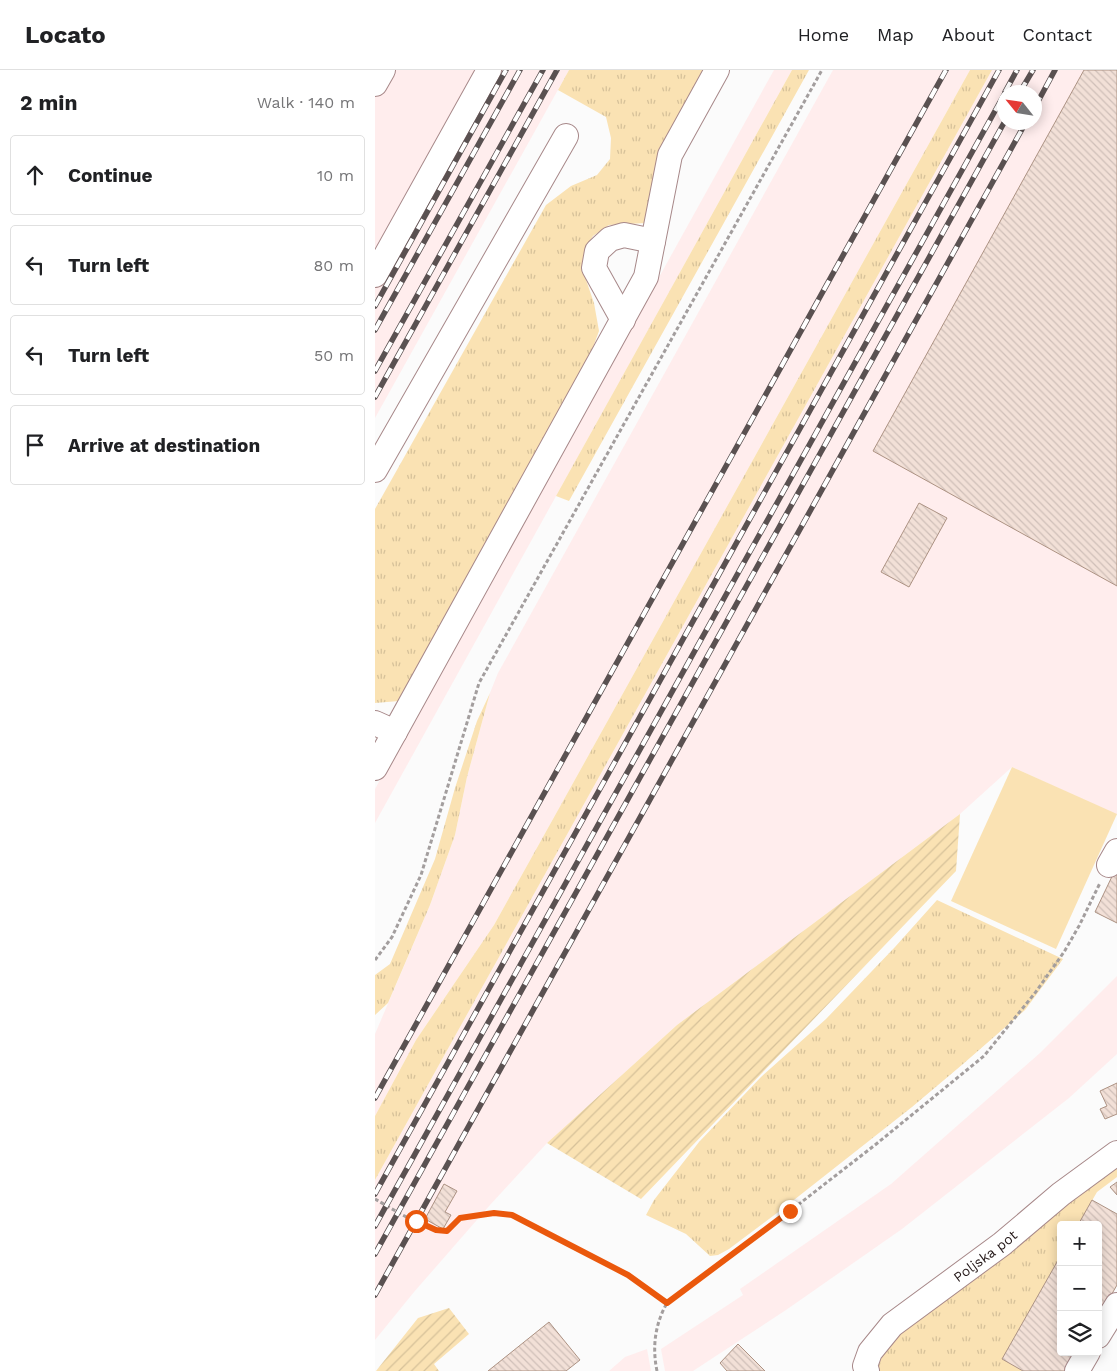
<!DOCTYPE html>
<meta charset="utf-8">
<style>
body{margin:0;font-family:"Work Sans",sans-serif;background:#f6f6f6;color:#202124}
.controls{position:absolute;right:15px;bottom:15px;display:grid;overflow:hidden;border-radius:5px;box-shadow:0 2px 12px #0003}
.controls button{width:45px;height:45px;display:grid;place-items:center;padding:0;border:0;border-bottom:1px solid #e0e0e0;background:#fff;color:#202124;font:25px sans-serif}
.compass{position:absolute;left:622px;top:15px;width:45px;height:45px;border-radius:50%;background:#fff;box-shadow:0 2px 12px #0003;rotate:300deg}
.stop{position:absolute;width:15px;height:15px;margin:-11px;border:4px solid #ea580c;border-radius:50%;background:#fff}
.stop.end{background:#ea580c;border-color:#fff;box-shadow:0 1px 5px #0008}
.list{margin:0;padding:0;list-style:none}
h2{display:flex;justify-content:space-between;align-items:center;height:65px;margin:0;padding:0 20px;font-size:21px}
h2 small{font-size:16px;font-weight:400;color:#757577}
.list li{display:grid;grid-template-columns:32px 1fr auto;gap:15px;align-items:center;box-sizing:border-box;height:80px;margin:0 10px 10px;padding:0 10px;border:1px solid #e0e0e0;border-radius:5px}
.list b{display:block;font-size:19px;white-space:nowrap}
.list em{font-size:16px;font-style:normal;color:#757577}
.icon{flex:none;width:28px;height:28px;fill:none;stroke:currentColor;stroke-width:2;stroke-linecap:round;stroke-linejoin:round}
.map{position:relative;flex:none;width:742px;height:1301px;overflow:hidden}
header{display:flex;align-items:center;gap:30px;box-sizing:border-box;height:70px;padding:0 25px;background:#fff;border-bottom:1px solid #e0e0e0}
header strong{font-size:24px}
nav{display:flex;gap:28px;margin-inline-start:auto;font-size:18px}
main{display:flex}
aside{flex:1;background:#fff}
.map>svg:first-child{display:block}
.built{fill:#ffeded;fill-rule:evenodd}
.grass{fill:url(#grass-tufts)}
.garden{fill:url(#garden-furrows)}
.pitch{fill:#fae2b3}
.building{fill:url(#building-back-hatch);stroke:#ac9283}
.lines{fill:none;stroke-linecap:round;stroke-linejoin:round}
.minor-casing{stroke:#a78889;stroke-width:26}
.path{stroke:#a39e9e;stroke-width:3;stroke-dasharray:4 2.5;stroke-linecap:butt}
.minor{stroke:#fff;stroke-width:24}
.rail-casing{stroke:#5a5151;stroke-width:5.5}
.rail{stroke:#fff;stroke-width:4;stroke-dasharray:11;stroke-linecap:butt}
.route{stroke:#ea580c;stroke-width:6}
.labels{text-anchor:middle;stroke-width:5;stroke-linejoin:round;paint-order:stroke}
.street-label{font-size:14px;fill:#241818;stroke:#fff}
</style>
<header>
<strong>Locato</strong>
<nav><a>Home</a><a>Map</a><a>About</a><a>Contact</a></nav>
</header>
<main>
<aside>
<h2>2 min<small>Walk · 140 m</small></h2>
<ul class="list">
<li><svg class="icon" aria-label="ahead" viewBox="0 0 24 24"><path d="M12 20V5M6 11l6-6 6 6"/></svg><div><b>Continue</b></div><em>10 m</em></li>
<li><svg class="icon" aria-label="left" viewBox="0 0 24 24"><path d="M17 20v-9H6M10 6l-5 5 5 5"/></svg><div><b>Turn left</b></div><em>80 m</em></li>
<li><svg class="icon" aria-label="left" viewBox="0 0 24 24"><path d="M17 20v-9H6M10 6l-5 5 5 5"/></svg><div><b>Turn left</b></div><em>50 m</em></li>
<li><svg class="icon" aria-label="arrive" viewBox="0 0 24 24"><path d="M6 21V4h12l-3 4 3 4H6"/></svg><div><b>Arrive at destination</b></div></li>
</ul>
</aside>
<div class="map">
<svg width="742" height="1301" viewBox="0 0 742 1301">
<defs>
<pattern id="grass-tufts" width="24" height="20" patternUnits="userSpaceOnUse" patternTransform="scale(1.25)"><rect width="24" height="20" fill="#fae2b3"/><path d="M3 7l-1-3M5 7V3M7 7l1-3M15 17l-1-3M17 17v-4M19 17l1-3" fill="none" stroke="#d6c199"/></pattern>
<pattern id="garden-furrows" width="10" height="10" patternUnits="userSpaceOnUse" patternTransform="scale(1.25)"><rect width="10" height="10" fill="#fae2b3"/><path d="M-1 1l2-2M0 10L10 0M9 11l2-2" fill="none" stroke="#d6c199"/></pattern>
<pattern id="building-back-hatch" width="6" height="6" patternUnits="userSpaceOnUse" patternTransform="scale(1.25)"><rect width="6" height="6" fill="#f2e0d7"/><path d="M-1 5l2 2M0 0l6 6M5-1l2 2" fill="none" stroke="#cfbfb8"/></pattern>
</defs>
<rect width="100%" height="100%" fill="#fbfbfb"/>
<path class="built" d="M0 0H194L0 348Z
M399 0H417L0 753V719Z
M458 0H595L119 855 41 970 0 1046V964L55 835 80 765 92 707 115 623 123 603Z
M617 0H742V745L637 697 585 744 302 955 172 1073 115 1135 39 1222 0 1270V1110ZM630 22H660V52H630Z
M742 906V984L694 1028 527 1159 411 1240 318 1301H290L286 1279 368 1225 365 1219 516 1114 665 983Z
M272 1279 276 1301H234L250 1287Z"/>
<path class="grass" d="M194 0H328L289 75 272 153 234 155 218 166 209 181V204L219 233 224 261 213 291 24 631 0 633V439L171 135 196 116 222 105 235 89 236 68 231 47 183 20Z
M417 0H434L194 431 181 426Z
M595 0H617L0 1110V1046L41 970 119 855Z
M115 623 92 707 80 765 55 835 13 933 0 945V905L15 894 60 789 80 718 102 651Z
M562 830 688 889 650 940 588 994 537 1037 410 1137 354 1179 343 1185 335 1186 311 1164 271 1145 279 1130 324 1072 386 1007 451 949 520 877Z
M742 1091V1107L722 1122 703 1155H686V1185L628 1289 648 1301H503L505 1288 516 1266 692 1135V1128Z"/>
<path class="garden" d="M585 744 581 801 266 1129 172 1073 302 955Z
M74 1238 94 1264 59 1294 64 1301H1L43 1248Z"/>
<path class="pitch" d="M637 697 742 744 681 879 576 831Z"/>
<path class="building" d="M709 0H742V516L498 381Z
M544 433 572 448 534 517 506 502Z
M742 796V853L720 842Z
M742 1013V1044L730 1049 725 1039 732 1036 725 1021Z
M742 1112V1125L735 1117Z
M69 1114 82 1121 70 1142 76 1145 68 1159 50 1149Z
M717 1130 742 1144V1215L723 1248V1155H703Z
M686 1185V1282H704L693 1301H648L627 1289Z
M174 1252 205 1290 191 1301H113Z
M363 1274 390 1301H352L345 1293Z"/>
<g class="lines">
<defs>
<g id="minor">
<path d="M0 14 8 0"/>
<path d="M0 205 114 0"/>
<path d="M248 250 219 198 222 181 235 169 249 165 278 171"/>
<path d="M0 400 191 66"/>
<path d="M0 653 20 662"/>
<path d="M0 698 271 207 295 85 342 0"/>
<path d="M734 795 742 781"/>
<path d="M723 1266 742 1235"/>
<path id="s1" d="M492 1301 490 1296 495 1282 517 1255 627 1174 686 1124 742 1083"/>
<path d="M702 1301 713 1282"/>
</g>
</defs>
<use href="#minor" class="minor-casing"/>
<path class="path" d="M0 890 17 867 46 805 104 613 447 0
M0 1129C21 1141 48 1159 72 1161L85 1148 119 1143 137 1145 253 1205 292 1233
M282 1301C277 1277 280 1254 292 1233L415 1141 500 1075 609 986 660 923 689 882 704 856 725 813"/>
<use href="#minor" class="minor"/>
<defs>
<path id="rail" d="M630 22 642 0
M645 22 658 0
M660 37 680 0
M0 236 131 0
M0 260 145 0
M0 301 168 0
M0 327 182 0
M0 1028 571 0
M0 1124 624 0
M0 1156 630 23
M0 1184 630 51
M0 1225 651 52"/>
</defs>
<use href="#rail" class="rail-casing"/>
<use href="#rail" class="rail"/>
</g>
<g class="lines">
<path class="route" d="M41 1151 61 1160 72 1161 85 1148 119 1143 137 1145 253 1205 292 1233 415 1141"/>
</g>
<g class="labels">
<g class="street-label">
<text dy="5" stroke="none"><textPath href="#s1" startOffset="171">Poljska pot</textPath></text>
</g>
</g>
</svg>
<div class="controls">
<button>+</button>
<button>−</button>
<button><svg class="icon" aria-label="layers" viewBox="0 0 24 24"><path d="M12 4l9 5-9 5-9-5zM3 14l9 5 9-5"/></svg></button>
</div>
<svg class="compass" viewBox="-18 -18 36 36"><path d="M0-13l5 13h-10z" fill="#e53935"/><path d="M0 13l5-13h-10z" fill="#757577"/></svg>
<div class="stop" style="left:41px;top:1151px"></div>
<div class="stop end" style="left:415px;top:1141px"></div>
</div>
</main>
